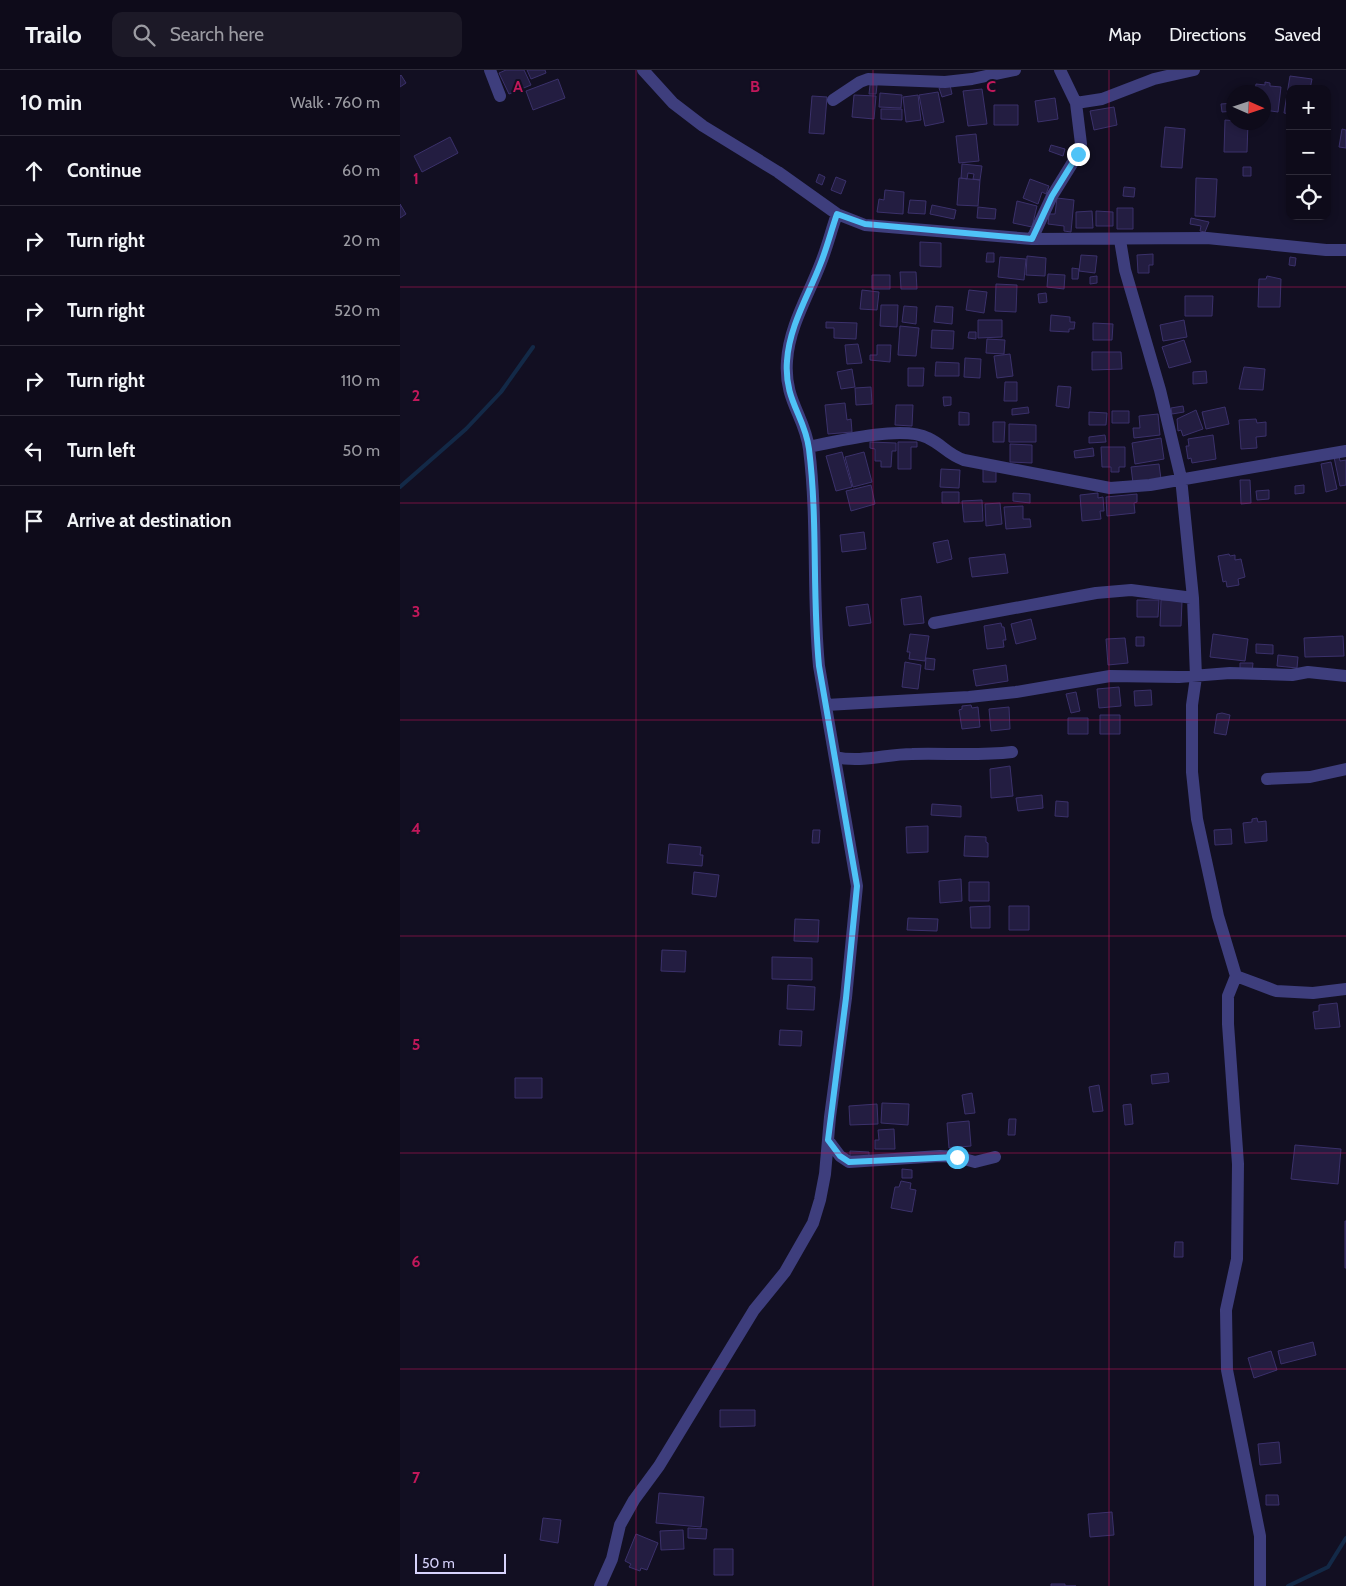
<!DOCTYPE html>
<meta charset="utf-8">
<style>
body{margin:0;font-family:Cabin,sans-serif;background:#1c1927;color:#f1f3f6}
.controls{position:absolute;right:15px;top:15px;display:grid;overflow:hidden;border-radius:10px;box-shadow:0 2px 8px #0003}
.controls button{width:45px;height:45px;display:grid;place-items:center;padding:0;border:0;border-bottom:1px solid #2e2b39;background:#0e0b1a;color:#f1f3f6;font:25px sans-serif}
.compass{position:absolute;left:826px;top:15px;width:45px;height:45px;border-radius:50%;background:#0e0b1a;box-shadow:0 2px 8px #0003;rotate:93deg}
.scale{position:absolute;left:15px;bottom:12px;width:91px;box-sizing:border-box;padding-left:5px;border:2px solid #d7d3fc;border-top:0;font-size:14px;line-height:18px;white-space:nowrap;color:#d7d3fc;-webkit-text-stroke:4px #120f22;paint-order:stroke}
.stop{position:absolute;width:15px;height:15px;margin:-11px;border:4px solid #4fc3f7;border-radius:50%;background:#fff}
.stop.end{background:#4fc3f7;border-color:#fff;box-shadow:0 1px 5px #0008}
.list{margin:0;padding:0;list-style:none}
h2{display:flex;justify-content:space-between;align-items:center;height:65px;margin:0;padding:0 20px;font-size:21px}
h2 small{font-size:16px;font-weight:400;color:#9b9ba2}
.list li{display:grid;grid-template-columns:32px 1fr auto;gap:15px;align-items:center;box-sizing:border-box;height:70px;padding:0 20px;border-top:1px solid #2e2b39}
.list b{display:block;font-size:19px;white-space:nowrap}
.list em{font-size:16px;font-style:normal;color:#9b9ba2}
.icon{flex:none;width:28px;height:28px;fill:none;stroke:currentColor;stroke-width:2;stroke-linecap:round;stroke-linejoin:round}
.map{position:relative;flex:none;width:946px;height:1516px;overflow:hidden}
header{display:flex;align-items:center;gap:30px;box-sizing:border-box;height:70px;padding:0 25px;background:#0e0b1a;border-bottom:1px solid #2e2b39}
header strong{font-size:24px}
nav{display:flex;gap:28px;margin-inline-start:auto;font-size:18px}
.search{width:350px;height:45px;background:#1c1927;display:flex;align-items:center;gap:12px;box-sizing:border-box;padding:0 18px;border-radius:10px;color:#9b9ba2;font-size:19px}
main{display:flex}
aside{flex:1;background:#0e0b1a}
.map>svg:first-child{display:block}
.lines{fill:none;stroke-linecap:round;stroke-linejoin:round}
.stream{stroke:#132947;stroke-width:4}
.building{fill:#231d41;stroke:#3b316b}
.minor{stroke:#3e3e7d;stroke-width:12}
.route{stroke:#4fc3f7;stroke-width:6}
.grid{fill:none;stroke:#c2185b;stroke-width:1;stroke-opacity:0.55}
.grid-label{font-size:16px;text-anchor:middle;font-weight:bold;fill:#c2185b;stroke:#120f22;stroke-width:4;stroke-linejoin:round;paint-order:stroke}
</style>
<header>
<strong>Trailo</strong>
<div class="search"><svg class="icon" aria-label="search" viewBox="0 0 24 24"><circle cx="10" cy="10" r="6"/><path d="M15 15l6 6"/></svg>Search here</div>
<nav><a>Map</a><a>Directions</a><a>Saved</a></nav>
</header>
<main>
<aside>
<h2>10 min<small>Walk · 760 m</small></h2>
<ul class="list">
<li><svg class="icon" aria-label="ahead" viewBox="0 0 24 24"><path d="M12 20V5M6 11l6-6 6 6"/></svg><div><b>Continue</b></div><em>60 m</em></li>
<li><svg class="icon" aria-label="right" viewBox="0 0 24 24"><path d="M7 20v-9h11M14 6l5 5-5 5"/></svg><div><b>Turn right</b></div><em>20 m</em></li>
<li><svg class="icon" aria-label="right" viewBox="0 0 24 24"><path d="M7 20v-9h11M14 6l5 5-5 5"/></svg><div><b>Turn right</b></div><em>520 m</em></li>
<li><svg class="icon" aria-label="right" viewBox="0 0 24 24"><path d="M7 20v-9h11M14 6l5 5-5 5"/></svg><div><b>Turn right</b></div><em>110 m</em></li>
<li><svg class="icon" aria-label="left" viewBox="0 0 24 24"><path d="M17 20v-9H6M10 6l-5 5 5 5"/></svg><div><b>Turn left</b></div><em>50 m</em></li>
<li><svg class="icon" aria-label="arrive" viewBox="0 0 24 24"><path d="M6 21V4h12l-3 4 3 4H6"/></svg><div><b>Arrive at destination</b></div></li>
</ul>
</aside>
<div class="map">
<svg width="946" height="1516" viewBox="0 0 946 1516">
<rect width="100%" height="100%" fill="#120f22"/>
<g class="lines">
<path class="stream" d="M0 417 66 359 101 322 133 277
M888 1516 928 1497 946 1468"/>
</g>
<path class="building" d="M106 0H124L131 15 109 24 99 3Z
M127 0H145L146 3 131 9Z
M1 5 6 13 0 17V6Z
M890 6 912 9 910 19H890V44L884 43Z
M158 9 165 28 133 40 126 21Z
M865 12 870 13V16L881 17 878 42 864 40V22H855L856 14 865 15Z
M470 15H477L476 24H469Z
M550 15 552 24 542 27 539 18Z
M582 19 587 54 568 56 563 21Z
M538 22 544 52 525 56 519 25Z
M480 23 502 25 501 38 479 37Z
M454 25 476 26 474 49 452 47Z
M518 25 521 50 506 52 503 27Z
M412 26 427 27 424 64 409 63Z
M655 28 658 49 638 52 635 31Z
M834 33V41L822 42 821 34Z
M594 35H618V55H594Z
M714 37 717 55 694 60 690 41Z
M481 39H502V50L481 49Z
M825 50 848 52 847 82H824Z
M765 57 785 59 782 98 761 97Z
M942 59 946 60V78L939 77Z
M576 64 579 91 559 93 556 66Z
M50 67 58 83 22 102 14 86Z
M651 75 665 79 663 86 649 81Z
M562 94 582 96 580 110 573 109 574 104 568 103 567 109 561 108Z
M843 97H851V106H843Z
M419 104 425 107 422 115 416 112Z
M436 107 446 111 441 124 431 120Z
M559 108 580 110 578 136 557 135Z
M796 108 817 109 815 147 795 146Z
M630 109 649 116 646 124 642 122 638 134 623 128Z
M724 117 735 118 734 127 723 126Z
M485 120 504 122 503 144 477 142 479 129 484 130Z
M657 128 674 130 671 162 664 161V156L648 154 649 144H655Z
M510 130 526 131 525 144 508 143Z
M617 131 637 136 632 157 613 153Z
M0 134 6 144 0 148Z
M532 135 556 140 554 149 530 144Z
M578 137 596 139 595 149 577 148Z
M717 138H733V159H717Z
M692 141 693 158H676V142Z
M696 141 713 142V156H696Z
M791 148 809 152 805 162 800 161 801 156 790 154Z
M520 172 541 173V197L520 196Z
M587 183H594V192H586Z
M753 184V195H749V203H738L737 185Z
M681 185 697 186 695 203 679 201Z
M627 186 646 188 645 206 626 205Z
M600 187 626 189 624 210 598 207Z
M890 187 896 188 895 196 889 195Z
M672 198 679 199 678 209H672Z
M500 202H516L517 219H501Z
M648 204 665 205 664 219 647 217Z
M472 205H490V219H472Z
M697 206V213L690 214V207Z
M867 206 881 209 880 237H858L859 209H866Z
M596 214 617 215 616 242 595 241Z
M462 220 479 222 477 240 460 239Z
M569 220 587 222 584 243 566 240Z
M646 223 647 232 639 233 638 224Z
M785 226H813L812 246H785Z
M481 235H498L497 257 480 256Z
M504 236 517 237 516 254 502 252Z
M536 236 553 237 552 254 534 252Z
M651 245 670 247V252H675L674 259H669V262L650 261Z
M578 250H602V267L578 268Z
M784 250 787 267 763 271 760 255Z
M426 252 457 253 456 269 434 268V258H426Z
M693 253 713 254 712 270H693Z
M500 256 519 258 516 286 498 285Z
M532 260 554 261 553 279 531 278Z
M569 262H576V269L568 268Z
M587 269 605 270 604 284 586 283Z
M784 270 791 292 769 298 762 277Z
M458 274 462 293 447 294 445 275Z
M477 275H491L490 292 470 290V285H477Z
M692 282H721L722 299 692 300Z
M610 284 613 306 597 308 594 286Z
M565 288 581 289 580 308 564 307Z
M536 292 559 293V306H535Z
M844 297 865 299 863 320 839 319Z
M508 298H524L523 316H508Z
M452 299 455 317 441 319 437 302Z
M806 301 807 313 793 314V302Z
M605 312H617V331H604Z
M658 316 671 317 669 338 656 336Z
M471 317 472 334 456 335 455 318Z
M543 327H551V335L544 336Z
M445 333 447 350 451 349 452 362 428 364 425 335Z
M496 335H513L512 356 495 355Z
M783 336 784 342 772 344 771 338Z
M628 337 629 343 612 345V339Z
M825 337 829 354 806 359 802 342Z
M796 340 803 359 783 366 781 360 778 361 777 349Z
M712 341H729V353H712Z
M559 342 569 343V355H559Z
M689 342 707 343 706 355H689Z
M758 344 760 365 734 368 733 358H740L739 346Z
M856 349 857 353 866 352V366L856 367 857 378 841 379 839 350Z
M593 352H605L604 372H593Z
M609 354 636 355V372H609Z
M705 365 706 372 689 373V367Z
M813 365 816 389 792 393 791 388 788 389 786 376H789L788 369Z
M761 368 764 389 735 394 732 373Z
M470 372 496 373V381H492L491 397H481V391H475V379L470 378Z
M498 372H517V377H511V399H498Z
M610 374 632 375V393L610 392Z
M701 377H725V397H719V402H711V397H702Z
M693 378 694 386 675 388 674 381Z
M442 382 452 417 436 421 426 386Z
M464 382 472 412 453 417 445 387Z
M939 386 940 391 946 390V415L940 416 934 387Z
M931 392 937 419 926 422 921 394Z
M759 394 761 409 733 413 731 397Z
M596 398V412H583V399Z
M541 399 560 400 559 418 540 417Z
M840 410H850L851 433 841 434Z
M471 415 475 434 451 441 446 421Z
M904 415V423L895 424V416Z
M869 420V429L857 430 856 421Z
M542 422H559V433H542Z
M613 423 630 424V433L613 431Z
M698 423V428L703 427 704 441H700L701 449 682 451 680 425Z
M737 424V432L734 433 735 443 707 446 706 427Z
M582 430 583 451 564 452 562 431Z
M600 433 602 454 586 456 585 434Z
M623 436V449H630L631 457 606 459 604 437Z
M464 462 466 479 442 482 440 465Z
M548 470 552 489 537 493 533 473Z
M605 484 608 503 572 507 569 488Z
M829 484 830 486 835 485V490L841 489 845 507 838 509 839 515 827 517 826 511 823 512 818 486Z
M521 526 524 553 504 555 501 529Z
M737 530H759L758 547H737Z
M761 530 782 531 781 556H760Z
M468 534 471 553 449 556 446 537Z
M631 549 636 569 616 574 611 554Z
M601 553 602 557H604L606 570H603L604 577 587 579 584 556Z
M510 564 529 566 525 591 509 589 510 582H507Z
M813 564 848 569 845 591 810 587Z
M943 566 944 586 905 587 904 568Z
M736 567H744V576H736Z
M725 568 728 593 708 595 706 569Z
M856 574 873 575V584L856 583Z
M878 585 898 587 897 598 877 596Z
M526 588 535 589 534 600 525 599Z
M505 592 521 595 518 619 502 617Z
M840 593H853L852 603 840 602Z
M606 595 608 611 576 616 573 600Z
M719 617 721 636 699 638 697 619Z
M751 620 752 635 735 636 734 621Z
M676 622 680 641 671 643 666 624Z
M571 635 572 638 578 637 580 657 562 659 559 640 562 639V636Z
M609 637 610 659 591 661 589 639Z
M822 643 830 645 826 665 814 663 817 644Z
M700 645H720V664H700Z
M668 648H688V664H668Z
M610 696 613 726 591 728 590 699Z
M642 725 643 738 618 741 616 728Z
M656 731 668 732V747L655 746Z
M532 734 561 736V747L531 745Z
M857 748 858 752 866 751 867 771 845 773 843 753 852 752V749Z
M528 756V782L507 783 506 757Z
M831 759 832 774 815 775 814 760Z
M413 760H420L419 773H412Z
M565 766 586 767V772L588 773V787L564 786Z
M269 774 301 777 300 785H303L302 796 267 793Z
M294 802 319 805 316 827 292 824Z
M561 809 562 831 540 833 539 811Z
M569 812H589V831H569Z
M590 836V858H571L570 837Z
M609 836H629V860H609Z
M508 848 538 849 537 861 507 860Z
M395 849 419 850 418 872 394 871Z
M262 880 286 881 285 902 261 901Z
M372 887 412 888V910L372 909Z
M388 915 415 917 414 940 387 939Z
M937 933 940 957 915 959 913 942 919 941V935Z
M380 960 402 961 401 976 379 975Z
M768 1003 769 1012 752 1014 751 1005Z
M115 1008H142V1028H115Z
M699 1015 703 1041 693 1042 689 1017Z
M572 1023 575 1043 565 1044 562 1025Z
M482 1033 509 1034 508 1055 481 1053Z
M477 1034 478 1054 450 1055 449 1036Z
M731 1034 733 1054 725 1055 723 1035Z
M609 1049H616L615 1065H608Z
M569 1051 571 1076 549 1078 547 1053Z
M494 1059 495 1079H475V1070H479L478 1060Z
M895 1075 941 1079 938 1114 891 1109Z
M450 1081 469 1082V1089H450Z
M502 1099 512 1100V1108H502Z
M501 1111 511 1113 510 1119 516 1120 512 1142 491 1138 495 1117H499Z
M945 1151H946V1198H945Z
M775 1172H783V1187H774Z
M913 1272 916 1285 881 1294 878 1281Z
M871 1281 877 1300 854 1308 848 1288Z
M320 1340H355V1356L320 1357Z
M879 1372 881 1393 860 1395 858 1374Z
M259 1423 304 1427 301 1457 256 1453Z
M866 1425H878L879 1435H866Z
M712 1442 714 1465 690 1467 688 1444Z
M143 1448 161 1450 158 1473 140 1470Z
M288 1458 307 1459 306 1469 288 1468Z
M283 1460 284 1479 261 1480 260 1461Z
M236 1464 258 1473 247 1500 241 1498 240 1501 229 1497 231 1494 225 1491Z
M314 1479H333V1505H314Z
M651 1514H665V1516H676H651Z"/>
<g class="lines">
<path class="minor" d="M90 0 100 26
M243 0 273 33 303 56 378 102 437 144 465 155 632 169 807 168 926 180H946
M433 30 460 12 468 9 545 12 572 9 615 0
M676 33 702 29 754 9 794 0
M632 169 652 126 678 84 681 74 676 33 660 0
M720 170 725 200 760 320 781 408 793 528 796 607 792 635V702L797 749 818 846 836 906 828 926V954L838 1094 837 1189 826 1240 827 1300 860 1466V1516
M409 377C437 371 503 355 528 368 543 375 547 384 564 390L710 418 750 415 946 381
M534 553 696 523 731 520 793 528
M426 635 569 627 616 622 710 606 779 607 830 603 892 605 908 602 946 606
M435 687C462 693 486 684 512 684 546 683 578 686 612 682
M867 709 910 707 946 699
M836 906 876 921 913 923 946 919
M428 1070 440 1086 449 1092 540 1086 557 1087 575 1092 595 1087
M200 1516 212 1489 220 1455 234 1430 259 1396 354 1240 385 1202 413 1153 420 1130 425 1104 430 1047 446 928 457 816 419 596C412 524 418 451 409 379 405 346 384 331 387 291 389 257 408 226 420 195 427 178 431 161 437 144"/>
</g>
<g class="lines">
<path class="route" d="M557 1087 449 1092 440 1086 428 1070 446 928 457 816 419 596C412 524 418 451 409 379 405 346 384 331 387 291 389 257 408 226 420 195 427 178 431 161 437 144L465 154 632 169 652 126 678 84"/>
</g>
<path class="grid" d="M236 0V1516M473 0V1516M709 0V1516M0 217H946M0 433H946M0 650H946M0 866H946M0 1083H946M0 1299H946"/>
<g class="grid-label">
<text x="118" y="22">A</text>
<text x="355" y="22">B</text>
<text x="591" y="22">C</text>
<text x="16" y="114">1</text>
<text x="16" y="331">2</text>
<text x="16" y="547">3</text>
<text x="16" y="764">4</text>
<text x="16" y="980">5</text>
<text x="16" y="1197">6</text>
<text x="16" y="1413">7</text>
</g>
</svg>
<div class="controls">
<button>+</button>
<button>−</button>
<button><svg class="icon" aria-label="locate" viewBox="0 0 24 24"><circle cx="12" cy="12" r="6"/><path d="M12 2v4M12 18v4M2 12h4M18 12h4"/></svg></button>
</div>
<svg class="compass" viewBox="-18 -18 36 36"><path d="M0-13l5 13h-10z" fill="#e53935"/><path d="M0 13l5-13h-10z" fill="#9b9ba2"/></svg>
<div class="scale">50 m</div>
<div class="stop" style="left:557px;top:1087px"></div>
<div class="stop end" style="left:678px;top:84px"></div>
</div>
</main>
